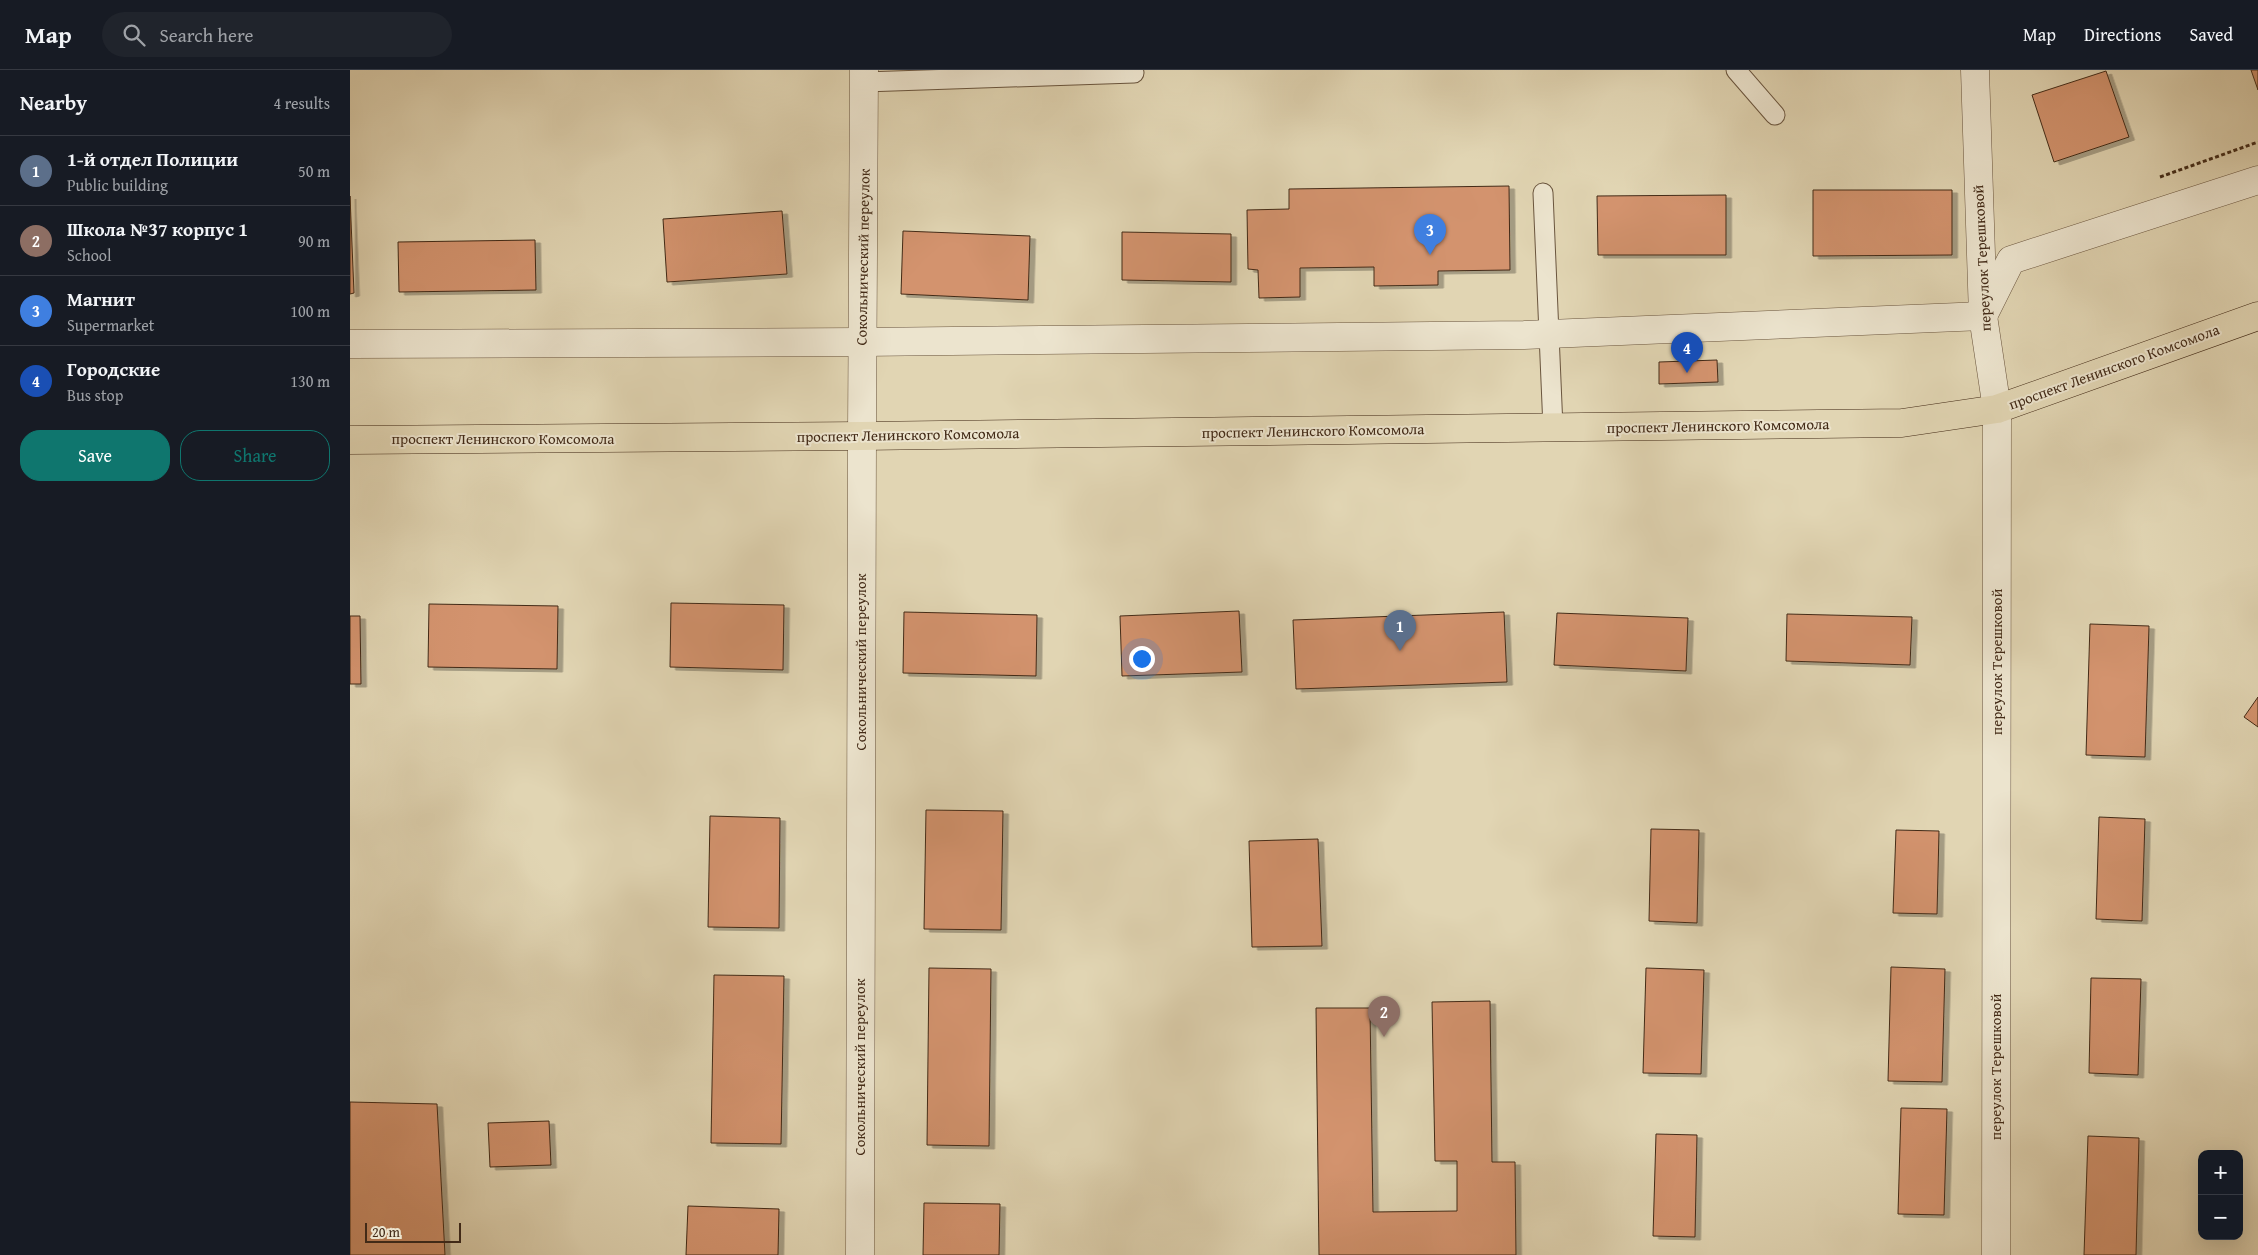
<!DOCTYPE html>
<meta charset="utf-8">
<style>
body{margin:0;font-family:"Gentium Book Plus",serif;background:#20242c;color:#f1f3f6}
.controls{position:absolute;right:15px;bottom:15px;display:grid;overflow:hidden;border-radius:10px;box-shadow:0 5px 20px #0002}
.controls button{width:45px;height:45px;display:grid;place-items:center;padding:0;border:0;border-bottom:1px solid #363941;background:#171b24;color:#f1f3f6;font:25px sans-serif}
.scale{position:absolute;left:15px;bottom:12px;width:96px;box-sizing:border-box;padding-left:5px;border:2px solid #422a17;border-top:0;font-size:14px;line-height:18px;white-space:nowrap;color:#422a17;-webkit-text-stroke:4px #ece4ce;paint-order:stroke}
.you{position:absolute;left:791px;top:588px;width:18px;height:18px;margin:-12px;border:4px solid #fff;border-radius:50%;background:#1a73e8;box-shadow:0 0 0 8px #1a73e833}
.badge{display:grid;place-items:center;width:32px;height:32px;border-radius:50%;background:#0f766e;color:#fff;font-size:16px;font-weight:700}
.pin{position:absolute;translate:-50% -41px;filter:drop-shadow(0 1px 2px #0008)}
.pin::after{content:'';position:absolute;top:26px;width:18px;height:15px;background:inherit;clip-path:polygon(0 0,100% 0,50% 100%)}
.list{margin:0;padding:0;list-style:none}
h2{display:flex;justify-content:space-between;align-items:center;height:65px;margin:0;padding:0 20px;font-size:21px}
h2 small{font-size:16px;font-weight:400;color:#9ea1a6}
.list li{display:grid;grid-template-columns:32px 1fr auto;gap:15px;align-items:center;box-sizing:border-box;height:70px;padding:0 20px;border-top:1px solid #363941}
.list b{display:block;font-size:19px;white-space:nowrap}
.list p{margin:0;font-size:16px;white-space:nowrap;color:#9ea1a6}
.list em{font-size:16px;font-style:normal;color:#9ea1a6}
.actions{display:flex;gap:10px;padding:15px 20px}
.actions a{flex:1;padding:11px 0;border:1px solid #0f766e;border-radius:20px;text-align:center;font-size:18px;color:#0f766e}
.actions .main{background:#0f766e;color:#fff}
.icon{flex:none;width:28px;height:28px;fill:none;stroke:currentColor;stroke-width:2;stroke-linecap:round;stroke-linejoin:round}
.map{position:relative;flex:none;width:1908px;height:1185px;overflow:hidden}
header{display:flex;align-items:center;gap:30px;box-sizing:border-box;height:70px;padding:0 25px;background:#171b24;border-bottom:1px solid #363941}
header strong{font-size:24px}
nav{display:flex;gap:28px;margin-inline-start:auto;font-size:18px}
.search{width:350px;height:45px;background:#20242c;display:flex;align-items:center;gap:12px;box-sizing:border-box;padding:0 18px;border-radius:28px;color:#9ea1a6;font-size:19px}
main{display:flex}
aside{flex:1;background:#171b24}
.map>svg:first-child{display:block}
.building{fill:#d3936e;stroke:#422a17;filter:url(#shadow)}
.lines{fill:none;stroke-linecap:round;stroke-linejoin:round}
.service-casing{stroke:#6a553e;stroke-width:21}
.pedestrian-casing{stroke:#6a553e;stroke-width:29}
.minor-casing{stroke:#6a553e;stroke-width:29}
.tertiary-casing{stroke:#6a553e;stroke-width:29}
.primary-casing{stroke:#422a17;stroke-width:29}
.path{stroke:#422a17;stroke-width:3;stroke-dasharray:4 2.5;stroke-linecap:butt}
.service{stroke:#ece4ce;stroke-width:19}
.pedestrian{stroke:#ece4ce;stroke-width:28}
.minor{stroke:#ece4ce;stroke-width:28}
.tertiary{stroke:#ece4ce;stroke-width:28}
.primary{stroke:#e1d5b3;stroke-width:28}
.labels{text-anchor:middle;stroke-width:4;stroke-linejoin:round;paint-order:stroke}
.street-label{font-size:15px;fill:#422a17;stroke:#ece4ce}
</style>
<header>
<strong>Map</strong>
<div class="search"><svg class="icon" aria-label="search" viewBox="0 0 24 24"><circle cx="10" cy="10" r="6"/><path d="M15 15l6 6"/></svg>Search here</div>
<nav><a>Map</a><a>Directions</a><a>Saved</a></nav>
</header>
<main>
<aside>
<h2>Nearby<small>4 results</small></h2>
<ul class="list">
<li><span class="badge" style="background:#5c6f8a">1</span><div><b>1-й отдел Полиции</b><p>Public building</p></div><em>50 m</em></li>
<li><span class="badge" style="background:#8d6e63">2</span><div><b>Школа №37 корпус 1</b><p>School</p></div><em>90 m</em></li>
<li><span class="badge" style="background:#3f7fe0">3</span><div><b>Магнит</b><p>Supermarket</p></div><em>100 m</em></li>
<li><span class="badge" style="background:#1a4fb4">4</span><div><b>Городские</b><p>Bus stop</p></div><em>130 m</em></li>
</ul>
<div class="actions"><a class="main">Save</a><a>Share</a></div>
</aside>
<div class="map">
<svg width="1908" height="1185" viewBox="0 0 1908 1185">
<defs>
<filter id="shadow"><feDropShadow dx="5.5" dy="3" stdDeviation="0" flood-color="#0004"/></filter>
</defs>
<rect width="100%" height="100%" fill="#e1d5b3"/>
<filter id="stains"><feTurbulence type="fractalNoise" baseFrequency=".004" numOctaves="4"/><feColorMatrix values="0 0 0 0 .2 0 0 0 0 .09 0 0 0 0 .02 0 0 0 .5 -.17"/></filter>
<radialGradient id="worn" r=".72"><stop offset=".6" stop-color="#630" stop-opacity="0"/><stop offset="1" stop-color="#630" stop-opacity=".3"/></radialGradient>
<path class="building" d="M1901 0H1908V20Z
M1756 1 1779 67 1704 92 1682 25Z
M1159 116 1160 200 1088 201V215L1024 216V197L950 198V227L909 228 908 200 898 199 897 140 939 139V119Z
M1463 120H1602V185L1463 186Z
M1376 125V185H1248L1247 126Z
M0 126 4 223 0 224Z
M432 141 437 204 317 212 313 149Z
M553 161 680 166 678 230 551 224Z
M772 162 881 164V212L772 210Z
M185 170 186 220 49 222 48 172Z
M1367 290 1368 312 1309 314V292Z
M321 533 434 535 433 600 320 597Z
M79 534 208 536 207 599 78 597Z
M889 541 892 602 772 606 770 546Z
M554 542 687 545 686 606 553 603Z
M1154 542 1157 612 946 619 943 550Z
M1207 543 1338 548 1336 601 1204 595Z
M1437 544 1562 547 1560 595 1436 591Z
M0 546H10L11 614H0Z
M1740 554 1799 556 1795 687 1736 685Z
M1908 627V657L1894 647Z
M576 740 653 741 651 860 574 859Z
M360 746 430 748 429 858 358 857Z
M1749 747 1795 749 1792 851 1746 849Z
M1301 759 1349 760 1347 853 1299 851Z
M1546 760 1589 761 1587 844 1543 843Z
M968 769 972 876 902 877 899 771Z
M1541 897 1595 899 1592 1012 1538 1011Z
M579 898 641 899 639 1076 577 1075Z
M1296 898 1354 900 1351 1004 1293 1003Z
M364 905 434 906 431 1074 361 1073Z
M1741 908 1791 909 1788 1005 1739 1003Z
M1140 931 1142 1092H1165L1166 1185H969L966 938H1020L1023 1142 1107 1141V1091H1085L1082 932Z
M0 1032 87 1034 95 1185H0Z
M1551 1038 1597 1039 1594 1145 1548 1144Z
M199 1051 201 1095 140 1097 138 1053Z
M1306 1064 1347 1065 1345 1167 1303 1166Z
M1738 1066 1789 1068 1786 1185H1734Z
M574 1133 650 1134 649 1185H573Z
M338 1136 429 1139 428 1185H336Z"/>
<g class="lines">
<defs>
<path id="service" d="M1386 0 1425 45
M514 12 784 3
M1193 123 1203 358"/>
<path id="pedestrian" d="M0 274 512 272 1174 265 1633 246 1661 190 1908 110"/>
<path id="minor" d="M1625 0 1633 246 1647 339 1646 1185
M512 366 514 0"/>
<path id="tertiary" d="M510 1185 512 366"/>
<path id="primary" d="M0 370 512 366 1552 353 1647 339 1908 246"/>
</defs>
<use href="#service" class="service-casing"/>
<use href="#pedestrian" class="pedestrian-casing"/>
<use href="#minor" class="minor-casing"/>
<use href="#tertiary" class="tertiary-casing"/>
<use href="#primary" class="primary-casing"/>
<path class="path" d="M1810 107 1908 72"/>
<use href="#service" class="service"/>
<use href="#pedestrian" class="pedestrian"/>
<use href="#minor" class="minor"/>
<use href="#tertiary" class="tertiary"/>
<use href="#primary" class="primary"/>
</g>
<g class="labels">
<g class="street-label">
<text transform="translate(513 187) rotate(-89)" y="5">Сокольнический переулок</text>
<text transform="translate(1632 188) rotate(-93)" y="5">переулок Терешковой</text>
<text transform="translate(1764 297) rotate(-20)" y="5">проспект Ленинского Комсомола</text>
<text transform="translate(1368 356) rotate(-1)" y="5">проспект Ленинского Комсомола</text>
<text transform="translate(963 361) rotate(-1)" y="5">проспект Ленинского Комсомола</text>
<text transform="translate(558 365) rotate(-1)" y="5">проспект Ленинского Комсомола</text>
<text x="153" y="374">проспект Ленинского Комсомола</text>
<text transform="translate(511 592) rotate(-90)" y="5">Сокольнический переулок</text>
<text transform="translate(1647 592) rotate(-90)" y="5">переулок Терешковой</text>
<text transform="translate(510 997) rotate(-90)" y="5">Сокольнический переулок</text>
<text transform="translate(1646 997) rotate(-90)" y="5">переулок Терешковой</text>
</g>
</g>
<rect width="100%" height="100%" filter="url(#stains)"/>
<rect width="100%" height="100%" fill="url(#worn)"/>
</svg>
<div class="controls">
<button>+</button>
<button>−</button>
</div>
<div class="scale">20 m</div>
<div class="you"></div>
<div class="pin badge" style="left:1050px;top:581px;background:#5c6f8a">1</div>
<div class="pin badge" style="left:1034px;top:967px;background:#8d6e63">2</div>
<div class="pin badge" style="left:1080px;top:185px;background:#3f7fe0">3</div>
<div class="pin badge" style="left:1337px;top:303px;background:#1a4fb4">4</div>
</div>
</main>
